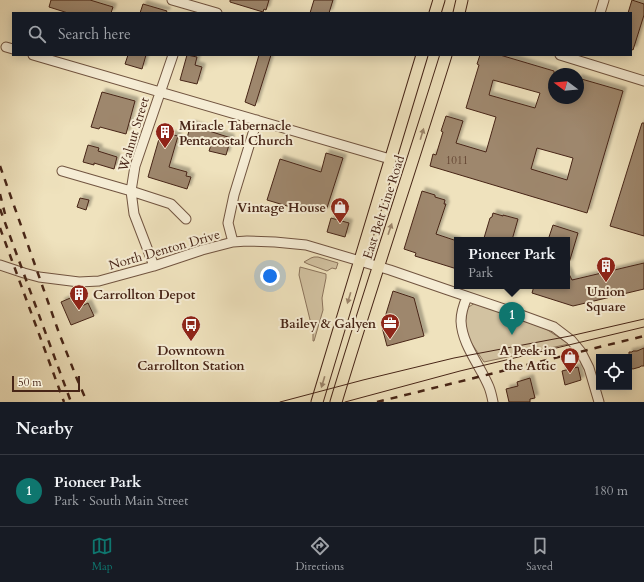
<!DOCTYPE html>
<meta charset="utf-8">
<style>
body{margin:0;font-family:Cardo,serif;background:#20242c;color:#f1f3f6}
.controls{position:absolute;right:12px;bottom:12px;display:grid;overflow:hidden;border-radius:0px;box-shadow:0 2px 10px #0003}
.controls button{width:36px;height:36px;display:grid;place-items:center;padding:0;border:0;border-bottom:1px solid #363941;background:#171b24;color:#f1f3f6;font:20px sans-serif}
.compass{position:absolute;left:548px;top:68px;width:36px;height:36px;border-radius:50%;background:#171b24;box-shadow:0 2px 10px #0003;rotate:286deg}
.scale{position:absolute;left:12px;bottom:10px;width:68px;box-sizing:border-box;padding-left:4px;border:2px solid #472517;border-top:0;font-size:11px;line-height:14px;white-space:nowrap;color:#472517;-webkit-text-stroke:3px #f5ecd4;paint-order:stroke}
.you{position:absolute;left:270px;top:276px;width:14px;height:14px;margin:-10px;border:3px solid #fff;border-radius:50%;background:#1a73e8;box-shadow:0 0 0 6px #1a73e833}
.badge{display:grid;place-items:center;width:26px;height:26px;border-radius:50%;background:#0f766e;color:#fff;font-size:13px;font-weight:700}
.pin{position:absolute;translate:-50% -33px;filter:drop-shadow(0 1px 2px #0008)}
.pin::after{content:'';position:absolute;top:21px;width:14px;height:12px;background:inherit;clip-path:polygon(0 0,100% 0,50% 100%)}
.popup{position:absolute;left:454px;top:237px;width:116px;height:52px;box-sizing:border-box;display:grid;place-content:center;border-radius:0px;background:#171b24;filter:drop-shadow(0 1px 3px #0005);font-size:13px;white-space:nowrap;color:#9ea1a6}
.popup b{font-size:15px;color:#f1f3f6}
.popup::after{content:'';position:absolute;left:50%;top:100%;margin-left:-8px;border:8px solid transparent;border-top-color:#171b24}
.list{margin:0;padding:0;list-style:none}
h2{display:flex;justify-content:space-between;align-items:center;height:52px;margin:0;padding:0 16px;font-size:17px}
h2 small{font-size:13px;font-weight:400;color:#9ea1a6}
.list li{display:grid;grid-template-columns:26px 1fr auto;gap:12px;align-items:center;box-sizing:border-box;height:72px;padding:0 16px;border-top:1px solid #363941}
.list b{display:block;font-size:15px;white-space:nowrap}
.list p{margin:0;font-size:13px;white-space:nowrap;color:#9ea1a6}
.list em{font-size:13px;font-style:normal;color:#9ea1a6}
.icon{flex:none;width:22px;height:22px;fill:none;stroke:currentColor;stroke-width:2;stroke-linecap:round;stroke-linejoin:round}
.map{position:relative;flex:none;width:644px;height:402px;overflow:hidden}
.search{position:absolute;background:#171b24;box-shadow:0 2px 10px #0003;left:12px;right:12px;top:12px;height:44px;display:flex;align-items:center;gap:10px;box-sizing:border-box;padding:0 14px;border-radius:0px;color:#9ea1a6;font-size:15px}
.sheet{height:124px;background:#171b24}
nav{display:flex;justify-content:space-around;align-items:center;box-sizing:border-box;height:56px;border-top:1px solid #363941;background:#171b24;font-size:11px;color:#9ea1a6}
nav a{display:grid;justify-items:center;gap:2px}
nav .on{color:#0f766e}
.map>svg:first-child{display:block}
.green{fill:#d2c2a1;stroke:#8c745c}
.building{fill:#9e876d;stroke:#472517;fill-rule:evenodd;filter:url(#shadow)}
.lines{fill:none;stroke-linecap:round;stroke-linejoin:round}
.minor-casing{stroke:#715440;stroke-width:11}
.major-casing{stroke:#472517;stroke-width:13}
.minor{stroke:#f5ecd4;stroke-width:9}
.major{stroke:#efe2bd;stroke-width:11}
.tram{stroke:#472517;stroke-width:1}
.rail{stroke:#472517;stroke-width:2.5;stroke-dasharray:7 7;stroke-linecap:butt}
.oneway{fill:#9b846a}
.labels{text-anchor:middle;stroke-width:4;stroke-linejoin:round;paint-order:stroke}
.number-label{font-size:11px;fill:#5d3e2c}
.poi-label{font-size:13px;font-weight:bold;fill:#472517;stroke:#f5ecd4;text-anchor:end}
.street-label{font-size:13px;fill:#472517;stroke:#f5ecd4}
</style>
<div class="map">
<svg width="644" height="402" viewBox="0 0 644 402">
<defs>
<filter id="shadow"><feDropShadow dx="3.5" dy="-3.5" stdDeviation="1" flood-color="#0004"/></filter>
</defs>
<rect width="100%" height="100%" fill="#efe2bd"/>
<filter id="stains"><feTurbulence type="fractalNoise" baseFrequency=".005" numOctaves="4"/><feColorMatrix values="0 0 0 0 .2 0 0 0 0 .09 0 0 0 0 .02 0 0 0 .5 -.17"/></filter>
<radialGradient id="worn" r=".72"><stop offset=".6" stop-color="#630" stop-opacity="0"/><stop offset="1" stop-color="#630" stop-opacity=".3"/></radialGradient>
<path class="green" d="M314 257H318L338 263 336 269 332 268 327 271 308 264 304 262 311 258Z
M300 267 326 274V278L322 298 323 310 314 341H313V332L299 275Z
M475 303 546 329 569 344 484 362 470 341 465 326 467 308Z"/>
<path class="building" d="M51 0H90L113 7 111 13H68L49 7Z
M230 0H269L266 10 264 9 263 12 230 2Z
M314 0H333L329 13H310Z
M632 0 644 4V15L633 50 631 49V13H628Z
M143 4 167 11 166 13H140Z
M128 55H146L142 69 125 64Z
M187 55 197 57 195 65 202 67 197 84 180 80Z
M259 55H271L255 106 245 102Z
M480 55H500L554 71V98H578V78L623 91 587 213 430 166 433 154 436 155 443 132 441 131 446 116 463 121 456 143 486 152 496 117 466 108 479 65 477 64ZM493 80 540 93 535 108 489 95ZM537 148 573 158 567 180 531 169Z
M102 92 135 101 126 134 100 127 99 129 91 127Z
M642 123H644V236L610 226Z
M191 124 206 129V130L231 138 226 155 209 151 211 145 187 138Z
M161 132 178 136 169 167 187 172 186 176 191 177 187 189 148 177Z
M88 145 99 148 98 151 117 157 114 169 94 163V165L83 162Z
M326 153 343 158 326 211 309 206 307 212 267 200 280 159 321 172Z
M422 191 435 195V197L445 200 444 204H446L436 234 457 241V269L415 256 416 253 404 249Z
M80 198 89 200 86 210 77 207Z
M493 213 503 216V215L518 219 512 240H485L486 238H484L490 218 492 217Z
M331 218 349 223 345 237 327 232Z
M553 225 578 233 569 263 567 262V240H548Z
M644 263V289L573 306 532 293 534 286H567V270L572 280Z
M393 291 414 298 424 336 387 346 382 327Z
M75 296 80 307 88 303 94 316 71 325 61 302Z
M644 348V366H641L640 367 633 369 629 368V352H632L633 351H637Z
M578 367 581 380 565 385 562 371Z
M530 378 535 398 530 399V402H509L506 389 518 386 517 382Z"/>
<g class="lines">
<defs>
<path id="minor" d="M172 0 217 13
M600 13 604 0
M6 47 13 49
M33 55 390 159
M560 55 644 81
M62 171 131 191 171 204 186 219
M233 242 228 223 234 195 257 120
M0 265 24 273 39 277 79 282 99 281 154 266 202 250 233 242 247 241 275 242 306 245 390 270 445 289 510 311 554 327 571 340 581 352 589 368 599 402
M154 266 134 214 131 191 135 166 173 55
M467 297C464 304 461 313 461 321 462 345 480 365 489 387 491 392 492 397 493 402"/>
<path id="major" d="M435 13 439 0
M459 13 462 0
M317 402 422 55
M336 402C371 286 410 171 446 55"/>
</defs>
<use href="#minor" class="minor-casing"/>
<use href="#major" class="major-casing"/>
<use href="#minor" class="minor"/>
<use href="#major" class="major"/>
<path class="tram" d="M280 402 363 380 454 358 570 336 644 319
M345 402 460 371 644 327"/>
<path class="rail" d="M0 166 59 333 77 379 87 402
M0 194 5 214
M0 209 71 402
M0 228 64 402
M377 402 644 336"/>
</g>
<defs><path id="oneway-solid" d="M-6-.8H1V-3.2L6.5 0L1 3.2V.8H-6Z"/></defs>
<g class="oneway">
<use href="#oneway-solid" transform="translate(422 134) rotate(-73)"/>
<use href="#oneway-solid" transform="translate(390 229) rotate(-71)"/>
<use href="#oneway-solid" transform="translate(349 298) rotate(107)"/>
<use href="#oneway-solid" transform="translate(323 382) rotate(107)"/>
</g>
<defs>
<symbol id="building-pin" viewBox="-11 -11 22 30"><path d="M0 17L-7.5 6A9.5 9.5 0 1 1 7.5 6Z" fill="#8f2418" stroke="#f5ecd4"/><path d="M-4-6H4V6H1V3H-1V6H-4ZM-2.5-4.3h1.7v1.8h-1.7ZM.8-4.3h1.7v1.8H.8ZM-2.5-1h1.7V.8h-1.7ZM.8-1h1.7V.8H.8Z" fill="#fff"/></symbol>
<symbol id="shop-pin" viewBox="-11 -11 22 30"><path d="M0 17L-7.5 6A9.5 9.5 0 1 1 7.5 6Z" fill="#8f2418" stroke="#f5ecd4"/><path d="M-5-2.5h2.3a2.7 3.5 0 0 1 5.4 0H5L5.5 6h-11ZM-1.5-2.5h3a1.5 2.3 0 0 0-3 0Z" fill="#fff"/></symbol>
<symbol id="office-pin" viewBox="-11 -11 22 30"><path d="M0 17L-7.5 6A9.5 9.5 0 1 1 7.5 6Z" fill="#8f2418" stroke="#f5ecd4"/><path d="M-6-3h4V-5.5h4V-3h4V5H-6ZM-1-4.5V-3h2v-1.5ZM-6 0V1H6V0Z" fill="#fff"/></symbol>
<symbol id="bus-pin" viewBox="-11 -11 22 30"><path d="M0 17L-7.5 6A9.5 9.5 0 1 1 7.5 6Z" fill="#8f2418" stroke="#f5ecd4"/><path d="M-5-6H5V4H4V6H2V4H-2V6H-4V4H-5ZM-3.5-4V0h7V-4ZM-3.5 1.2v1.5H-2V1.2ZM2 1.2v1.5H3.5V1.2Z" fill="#fff"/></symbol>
</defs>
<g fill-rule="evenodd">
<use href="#building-pin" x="154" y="121" width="22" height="30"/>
<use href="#shop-pin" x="329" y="196" width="22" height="30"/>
<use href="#building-pin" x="595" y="255" width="22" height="30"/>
<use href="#building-pin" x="68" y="283" width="22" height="30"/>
<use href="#office-pin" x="379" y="312" width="22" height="30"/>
<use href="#bus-pin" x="180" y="314" width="22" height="30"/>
<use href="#shop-pin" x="559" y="346" width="22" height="30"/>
</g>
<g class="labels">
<g class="number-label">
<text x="457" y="164">1011</text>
</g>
<g class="poi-label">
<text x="179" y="130" text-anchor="start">Miracle Tabernacle<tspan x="179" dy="15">Pentacostal Church</tspan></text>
<text x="326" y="212">Vintage House</text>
<text x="606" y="296" text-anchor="middle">Union<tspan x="606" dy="15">Square</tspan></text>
<text x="93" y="299" text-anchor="start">Carrollton Depot</text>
<text x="376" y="328">Bailey &amp; Galyen</text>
<text x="191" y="355" text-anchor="middle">Downtown<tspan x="191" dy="15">Carrollton Station</tspan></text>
<text x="556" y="355">A Peek in<tspan x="556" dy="15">the Attic</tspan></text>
</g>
<g class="street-label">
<text transform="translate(133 134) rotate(-73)" y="5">Walnut Street</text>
<text transform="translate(383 207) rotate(-72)" y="5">East Belt Line Road</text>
<text transform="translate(164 249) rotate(-16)" y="5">North Denton Drive</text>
</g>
</g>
<rect width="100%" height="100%" filter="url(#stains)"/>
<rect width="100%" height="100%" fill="url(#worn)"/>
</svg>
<div class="controls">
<button><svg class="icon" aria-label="locate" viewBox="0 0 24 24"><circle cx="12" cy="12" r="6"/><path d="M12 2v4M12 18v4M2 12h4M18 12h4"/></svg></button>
</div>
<svg class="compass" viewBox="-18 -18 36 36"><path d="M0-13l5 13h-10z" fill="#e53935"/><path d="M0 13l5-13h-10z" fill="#9ea1a6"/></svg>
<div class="scale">50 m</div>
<div class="you"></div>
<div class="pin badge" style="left:512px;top:335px">1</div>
<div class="popup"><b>Pioneer Park</b>Park</div>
<div class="search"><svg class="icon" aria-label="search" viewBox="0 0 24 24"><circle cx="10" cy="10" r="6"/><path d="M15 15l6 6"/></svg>Search here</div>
</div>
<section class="sheet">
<h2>Nearby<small></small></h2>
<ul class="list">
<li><span class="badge">1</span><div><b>Pioneer Park</b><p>Park · South Main Street</p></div><em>180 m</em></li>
</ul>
</section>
<nav>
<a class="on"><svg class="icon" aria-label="map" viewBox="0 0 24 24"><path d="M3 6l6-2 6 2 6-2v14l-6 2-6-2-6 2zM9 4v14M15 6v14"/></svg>Map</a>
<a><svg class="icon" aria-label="directions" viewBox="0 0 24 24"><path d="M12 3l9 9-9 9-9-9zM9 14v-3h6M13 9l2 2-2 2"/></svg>Directions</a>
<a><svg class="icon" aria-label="saved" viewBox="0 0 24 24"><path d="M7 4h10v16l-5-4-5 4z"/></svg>Saved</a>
</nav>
